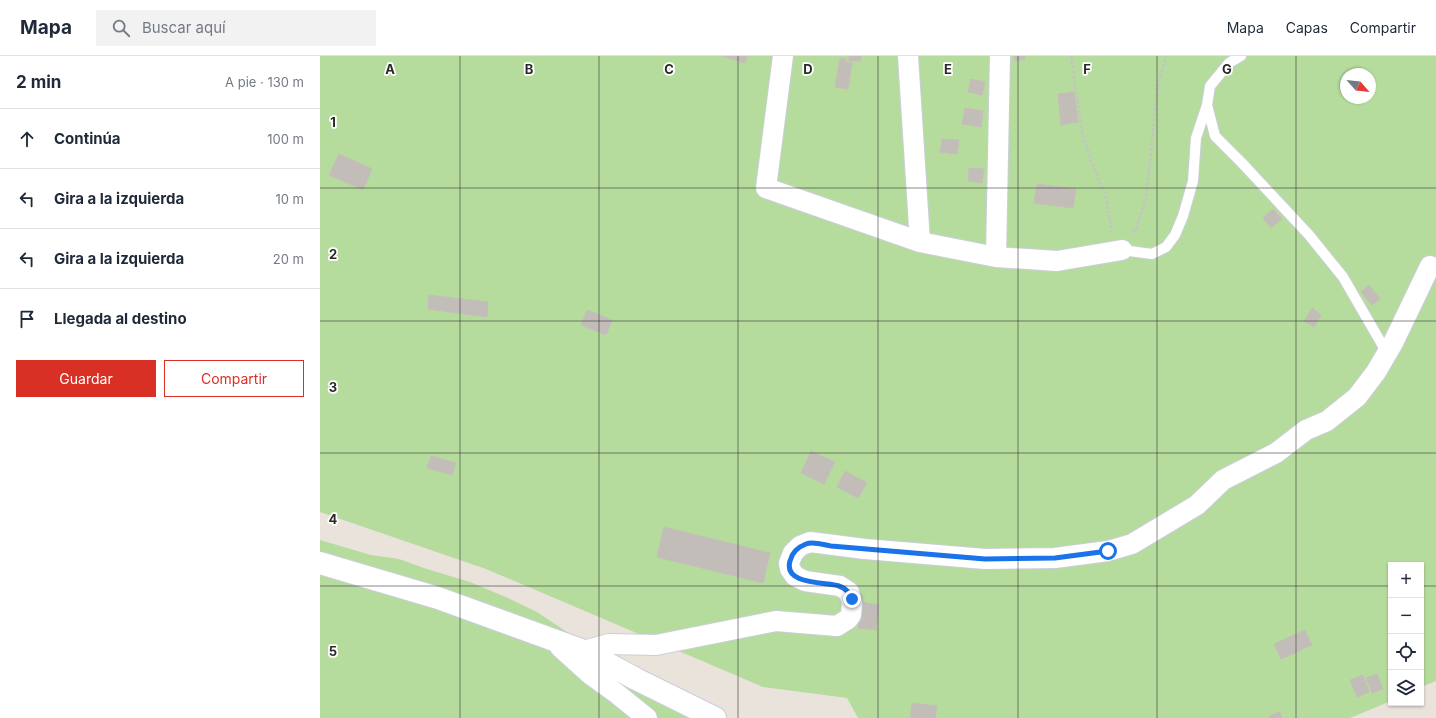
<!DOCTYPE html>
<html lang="es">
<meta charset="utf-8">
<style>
body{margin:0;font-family:Inter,sans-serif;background:#f2f2f3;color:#1f2937}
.controls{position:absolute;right:12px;bottom:12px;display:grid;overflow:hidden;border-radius:0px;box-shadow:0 1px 3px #0004}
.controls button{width:36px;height:36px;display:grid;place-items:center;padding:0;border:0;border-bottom:1px solid #e0e1e3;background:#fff;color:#1f2937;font:20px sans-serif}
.compass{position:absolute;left:1020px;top:12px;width:36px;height:36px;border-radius:50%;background:#fff;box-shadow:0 1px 3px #0004;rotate:117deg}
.stop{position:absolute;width:12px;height:12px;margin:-9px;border:3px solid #1a73e8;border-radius:50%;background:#fff}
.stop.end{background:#1a73e8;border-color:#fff;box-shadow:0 1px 4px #0008}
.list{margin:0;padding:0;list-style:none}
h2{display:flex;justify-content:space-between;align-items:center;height:52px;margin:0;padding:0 16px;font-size:17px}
h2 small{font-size:13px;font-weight:400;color:#747a83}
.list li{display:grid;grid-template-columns:26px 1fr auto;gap:12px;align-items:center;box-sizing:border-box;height:60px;padding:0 16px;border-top:1px solid #e0e1e3}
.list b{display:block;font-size:15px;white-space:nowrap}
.list em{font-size:13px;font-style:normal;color:#747a83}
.actions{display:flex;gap:8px;padding:12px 16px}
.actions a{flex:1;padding:9px 0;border:1px solid #d93025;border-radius:0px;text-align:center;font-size:14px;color:#d93025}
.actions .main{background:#d93025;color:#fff}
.icon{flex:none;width:22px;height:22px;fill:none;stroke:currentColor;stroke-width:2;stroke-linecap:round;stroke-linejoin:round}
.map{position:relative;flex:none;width:1116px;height:662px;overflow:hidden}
header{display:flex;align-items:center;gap:24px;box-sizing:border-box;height:56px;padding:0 20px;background:#fff;border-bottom:1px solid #e0e1e3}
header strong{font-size:19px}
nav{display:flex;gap:22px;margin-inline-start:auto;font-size:14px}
.search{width:280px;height:36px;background:#f2f2f3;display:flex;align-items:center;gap:10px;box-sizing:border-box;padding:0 14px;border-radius:0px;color:#747a83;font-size:15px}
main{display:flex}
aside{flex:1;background:#fff}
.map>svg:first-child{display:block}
.green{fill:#b6dc9d;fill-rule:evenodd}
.building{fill:#c2bdb9;stroke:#c5bfb6}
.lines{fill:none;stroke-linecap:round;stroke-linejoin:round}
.service-casing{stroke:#caced9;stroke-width:12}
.minor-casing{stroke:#caced9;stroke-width:22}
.tertiary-casing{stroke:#caced9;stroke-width:24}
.path{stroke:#c3c3c3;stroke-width:2.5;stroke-dasharray:3 2;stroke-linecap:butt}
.service{stroke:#fff;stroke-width:10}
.minor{stroke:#fff;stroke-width:20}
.tertiary{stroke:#fff;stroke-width:22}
.route{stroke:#1a73e8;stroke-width:5}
.grid{fill:none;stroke:#292929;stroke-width:1;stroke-opacity:0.55}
.grid-label{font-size:13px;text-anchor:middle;font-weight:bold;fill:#292929;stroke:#fff;stroke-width:3.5;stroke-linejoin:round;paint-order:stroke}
</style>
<header>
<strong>Mapa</strong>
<div class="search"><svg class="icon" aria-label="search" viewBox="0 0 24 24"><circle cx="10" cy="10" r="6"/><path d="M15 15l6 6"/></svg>Buscar aquí</div>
<nav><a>Mapa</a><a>Capas</a><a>Compartir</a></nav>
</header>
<main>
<aside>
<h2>2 min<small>A pie · 130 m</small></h2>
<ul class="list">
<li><svg class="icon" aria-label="ahead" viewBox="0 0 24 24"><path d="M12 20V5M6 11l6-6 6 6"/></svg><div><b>Continúa</b></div><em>100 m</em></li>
<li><svg class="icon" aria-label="left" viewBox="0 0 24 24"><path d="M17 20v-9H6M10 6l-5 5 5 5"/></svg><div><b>Gira a la izquierda</b></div><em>10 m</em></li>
<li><svg class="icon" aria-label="left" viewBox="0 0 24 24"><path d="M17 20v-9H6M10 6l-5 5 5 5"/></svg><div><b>Gira a la izquierda</b></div><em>20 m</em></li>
<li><svg class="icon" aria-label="arrive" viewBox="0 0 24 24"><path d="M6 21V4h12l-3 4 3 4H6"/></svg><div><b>Llegada al destino</b></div></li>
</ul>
<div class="actions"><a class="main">Guardar</a><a>Compartir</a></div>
</aside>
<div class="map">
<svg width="1116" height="662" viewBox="0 0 1116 662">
<rect width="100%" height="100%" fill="#eae3dc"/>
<path class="green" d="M0 0H1116V625L1101 631V509H1071V645L1030 662H538L527 642 443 631 166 513 0 456ZM1026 18H1050V42H1026Z
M0 484 51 499 79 503 107 513 150 526 188 542 217 556 253 580 397 662H0Z"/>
<path class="building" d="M402 0H427L425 7Z
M529 0H541V5H529Z
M694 0H705V3L695 5Z
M520 2 526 3V6L532 7 528 33 515 31Z
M651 23 665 26 662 39 648 36Z
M754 36 758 66 741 69 738 38Z
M645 52 663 55 661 71 642 68Z
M622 83 639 84 637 98 620 96Z
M19 98 52 113 43 134 9 119Z
M649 112 664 113 662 127 648 125Z
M717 128 756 133 753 152 714 147Z
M953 153 962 163 951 172 943 162Z
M1049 229 1060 243 1052 249 1041 236Z
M109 239 168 246 167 261 108 253Z
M992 252 1001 259 994 271 984 265Z
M267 254 292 264 286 279 261 269Z
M491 395 515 406 504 428 481 417Z
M111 400 136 407 132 419 107 412Z
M525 415 547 427 538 442 517 431Z
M344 471 450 497 443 527 337 501Z
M541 546 559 549 556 574 538 572Z
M985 574 992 589 961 603 954 588Z
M1057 618 1063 633 1052 637 1046 622Z
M1043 619 1049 636 1037 641 1030 624Z
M592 647 617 650 615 662H590Z
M960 656 962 662H950L949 660Z"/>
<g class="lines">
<defs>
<path id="service" d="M921 0 909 7 890 30 887 49 895 80 922 107 989 179 1023 221 1067 297
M802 194 832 198 846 191 855 179 863 160 873 125 876 82 887 49"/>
<path id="minor" d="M463 0 446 132 600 186 676 201 737 205 802 194
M588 0 600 186
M676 201 680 0
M240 591 271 619 296 637 327 662
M264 595 289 588 336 589 456 565 517 570 528 563 531 559 532 547 529 536 520 530 485 525 475 520 470 513 469 507 473 497 480 490 490 486 545 493 665 503 735 502 788 495 812 488 877 449 903 424 956 397 986 374 1007 365 1037 341 1056 316 1073 287 1110 210"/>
<path id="tertiary" d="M0 507 118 542 264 595 316 623 395 662"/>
</defs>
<use href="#service" class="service-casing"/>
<use href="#minor" class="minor-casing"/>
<use href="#tertiary" class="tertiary-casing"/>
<path class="path" d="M751 0 762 75 770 102 786 141 792 176
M813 177 816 173 826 143 838 28 846 0"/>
<use href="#service" class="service"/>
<use href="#minor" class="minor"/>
<use href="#tertiary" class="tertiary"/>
</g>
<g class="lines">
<path class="route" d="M532 543C529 537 526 532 519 530 506 526 463 529 470 505 472 496 478 491 486 488 493 485 504 489 511 490L665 503 735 502 788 495"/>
</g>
<path class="grid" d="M140 0V662M279 0V662M418 0V662M558 0V662M698 0V662M837 0V662M976 0V662M0 132H1116M0 265H1116M0 397H1116M0 530H1071M1101 530H1116"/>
<g class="grid-label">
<text x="70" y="18">A</text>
<text x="209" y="18">B</text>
<text x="349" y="18">C</text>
<text x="488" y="18">D</text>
<text x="628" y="18">E</text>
<text x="767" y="18">F</text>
<text x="907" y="18">G</text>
<text x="13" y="71">1</text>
<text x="13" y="203">2</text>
<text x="13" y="336">3</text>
<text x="13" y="468">4</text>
<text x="13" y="600">5</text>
</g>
</svg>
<div class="controls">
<button>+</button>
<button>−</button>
<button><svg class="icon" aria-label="locate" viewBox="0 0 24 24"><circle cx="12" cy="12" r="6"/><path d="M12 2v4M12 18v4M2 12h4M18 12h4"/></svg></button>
<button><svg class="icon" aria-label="layers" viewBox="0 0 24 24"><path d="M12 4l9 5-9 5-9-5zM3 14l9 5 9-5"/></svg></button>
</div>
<svg class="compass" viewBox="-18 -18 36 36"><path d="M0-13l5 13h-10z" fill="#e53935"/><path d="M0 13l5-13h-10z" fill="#747a83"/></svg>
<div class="stop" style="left:788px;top:495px"></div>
<div class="stop end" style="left:532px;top:543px"></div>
</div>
</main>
